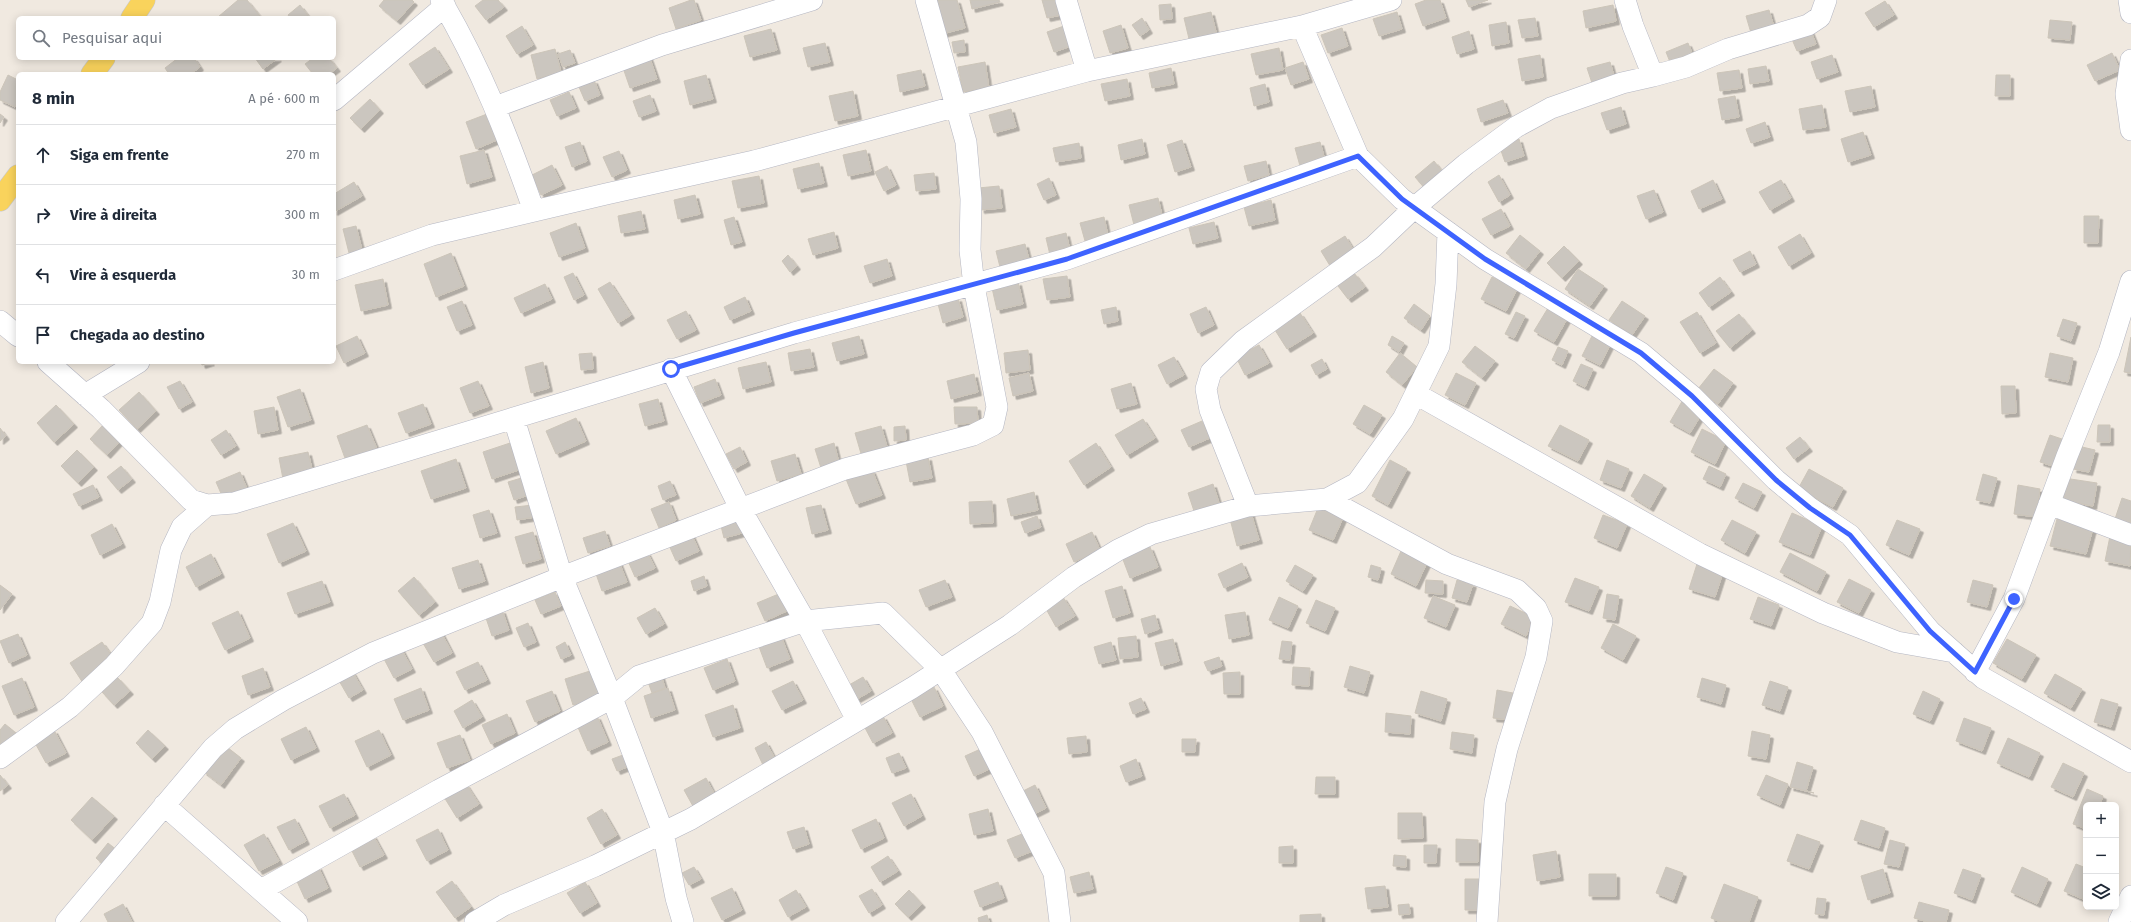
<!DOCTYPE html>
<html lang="pt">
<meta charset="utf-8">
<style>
body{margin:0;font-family:"Fira Sans",sans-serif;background:#f2f2f3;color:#1f2937}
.controls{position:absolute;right:12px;bottom:12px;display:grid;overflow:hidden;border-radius:6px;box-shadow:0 2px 10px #0003}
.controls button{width:36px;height:36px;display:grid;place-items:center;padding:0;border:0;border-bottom:1px solid #e0e1e3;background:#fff;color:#1f2937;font:20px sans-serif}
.stop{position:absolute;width:12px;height:12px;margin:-9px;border:3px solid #3e63ff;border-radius:50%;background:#fff}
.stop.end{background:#3e63ff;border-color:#fff;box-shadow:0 1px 4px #0008}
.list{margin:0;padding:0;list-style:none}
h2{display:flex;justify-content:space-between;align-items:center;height:52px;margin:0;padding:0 16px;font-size:17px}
h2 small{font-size:13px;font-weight:400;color:#747a83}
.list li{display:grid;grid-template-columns:26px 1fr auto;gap:12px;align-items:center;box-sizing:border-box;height:60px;padding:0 16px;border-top:1px solid #e0e1e3}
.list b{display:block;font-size:15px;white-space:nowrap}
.list em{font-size:13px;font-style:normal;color:#747a83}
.icon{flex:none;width:22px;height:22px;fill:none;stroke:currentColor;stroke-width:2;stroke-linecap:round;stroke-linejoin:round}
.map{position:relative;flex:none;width:2131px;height:922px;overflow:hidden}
.search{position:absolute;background:#fff;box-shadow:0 2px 10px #0003;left:16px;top:16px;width:320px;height:44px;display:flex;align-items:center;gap:10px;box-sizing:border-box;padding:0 14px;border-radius:6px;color:#747a83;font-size:15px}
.panel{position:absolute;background:#fff;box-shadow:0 2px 10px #0003;left:16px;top:72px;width:320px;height:292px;border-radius:6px}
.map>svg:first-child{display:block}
.building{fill:#cbc6bf;stroke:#ccc5b9;filter:url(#shadow)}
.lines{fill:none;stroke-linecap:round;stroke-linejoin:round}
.minor-casing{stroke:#b4b6c2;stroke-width:22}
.major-casing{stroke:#c9c9c9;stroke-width:23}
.minor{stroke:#fff;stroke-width:21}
.major{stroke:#f9d35c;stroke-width:22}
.route{stroke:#3e63ff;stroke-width:5}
</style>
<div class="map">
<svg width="2131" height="922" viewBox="0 0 2131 922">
<defs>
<filter id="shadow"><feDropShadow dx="3.5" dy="3.5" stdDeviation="0" flood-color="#0004"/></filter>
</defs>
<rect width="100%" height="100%" fill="#f0e9e0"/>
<path class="building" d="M238 0H247L260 16 258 18H219L218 17Z
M384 0H412L414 2 397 21 379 6Z
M483 0H498L504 7 486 20 475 6Z
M691 0H694L701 20 676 29 669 8Z
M933 0H957L965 28 942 34Z
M970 0H999L1000 2 972 9Z
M1042 0H1057L1061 15 1047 18Z
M1426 0H1440L1446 18 1423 26 1415 4Z
M1466 0H1488L1469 7Z
M1885 1 1894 15 1874 27 1865 13Z
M1171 4 1172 19 1160 20 1159 5Z
M300 5 310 18H290L288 15Z
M1613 5 1616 21 1586 28 1583 11Z
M1769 10 1774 27 1751 33 1746 16Z
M1211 12 1217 36 1190 43 1184 18Z
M1397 12 1402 29 1379 36 1373 19Z
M1142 18 1149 30 1140 36 1132 25Z
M1535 18 1538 36 1522 38 1518 20Z
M2050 20 2072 22 2070 40 2048 38Z
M1506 22 1509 43 1492 46 1489 25Z
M1121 25 1128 48 1110 53 1103 31Z
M522 26 533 45 517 54 506 36Z
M1064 26 1071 46 1054 52 1047 32Z
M1342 28 1348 46 1328 53 1321 35Z
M771 29 777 50 750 57 744 36Z
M1810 29 1816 44 1797 51 1791 37Z
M1469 31 1474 49 1457 54 1452 37Z
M964 40 965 52 954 53 952 42Z
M825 43 830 62 808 67 803 48Z
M1688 43 1694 58 1672 67 1666 52Z
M435 47 449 69 423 85 409 64Z
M1279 48 1283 70 1256 75 1251 54Z
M555 49 561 72 537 79 531 55Z
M570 50 575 63 563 67 558 54Z
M2112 53 2120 70 2095 81 2087 65Z
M1540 55 1543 77 1522 81 1518 59Z
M1832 55 1838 72 1817 79 1811 62Z
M649 56 657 79 630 88 622 65Z
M178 58H194L200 67 191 74H169L165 68Z
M255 58H278L263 69Z
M313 58H329L337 68 329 74H313L305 64Z
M985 62 989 88 963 92 958 67Z
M1303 62 1309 79 1291 85 1285 68Z
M1610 62 1614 76 1592 83 1587 68Z
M1766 66 1769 81 1750 84 1748 69Z
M1171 68 1174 84 1152 88 1149 73Z
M921 70 925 86 900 92 897 75Z
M1739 70 1742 88 1720 91 1717 73Z
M8 75 18 80V100L15 107 0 100V92Z
M706 75 713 99 690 105 684 81Z
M1996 75H2010V96H1995Z
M1127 79 1130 96 1105 101 1101 84Z
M594 80 600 95 585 101 579 87Z
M1265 84 1269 102 1254 106 1250 88Z
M1871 86 1875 107 1850 112 1845 91Z
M853 91 858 116 835 121 829 96Z
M569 92 576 108 557 116 550 100Z
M650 95 656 111 639 117 633 101Z
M1735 96 1739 117 1722 120 1718 99Z
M370 99 380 110 361 129 350 118Z
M1503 100 1508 113 1481 122 1477 109Z
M1822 105 1826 127 1803 130 1799 109Z
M1621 107 1626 124 1607 130 1601 113Z
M1011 109 1016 127 994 133 989 115Z
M0 114 4 117 0 123Z
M487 114 497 140 476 149 466 122Z
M1765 122 1770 137 1751 143 1746 129Z
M1863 132 1871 155 1848 162 1841 139Z
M1142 139 1145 154 1121 160 1118 145Z
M1519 139 1524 156 1505 162 1499 145Z
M1182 140 1191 167 1175 172 1167 145Z
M580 142 587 161 572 167 565 147Z
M1320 142 1325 160 1300 166 1295 148Z
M1079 143 1081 158 1056 162 1053 148Z
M484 150 492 177 467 184 460 156Z
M866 150 871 171 848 176 843 155Z
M619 151 627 170 612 177 603 157Z
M1266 161 1269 175 1248 181 1244 166Z
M1434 161 1446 176 1427 191 1415 177Z
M819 163 824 183 798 189 793 169Z
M552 165 562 185 541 195 532 175Z
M887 166 896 185 884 191 875 172Z
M934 173 936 189 916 191 914 175Z
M1499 175 1510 195 1499 202 1488 182Z
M759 176 764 203 738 208 732 181Z
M1049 178 1056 195 1044 200 1037 184Z
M1713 180 1722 199 1699 209 1691 191Z
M1781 180 1791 198 1770 210 1759 192Z
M354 182 362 196 334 212V194Z
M999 186 1002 208 981 210 978 188Z
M1654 190 1663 212 1646 219 1637 196Z
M695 195 700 214 678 219 674 200Z
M1158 198 1163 219 1134 225 1129 205Z
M1271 200 1275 220 1249 226 1244 207Z
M1501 209 1510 226 1491 235 1482 219Z
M641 211 645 229 621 233 618 216Z
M2084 216H2099L2098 243H2084Z
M734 217 742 242 731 245 724 220Z
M1104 217 1108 236 1085 241 1080 223Z
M1214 222 1218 238 1193 244 1189 228Z
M576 223 585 248 559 257 550 233Z
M356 226 363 254 350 257 343 229Z
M834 232 838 248 813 255 808 239Z
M1066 233 1070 250 1050 255 1046 238Z
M1800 234 1811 253 1789 266 1778 247Z
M1520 235 1540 251 1526 269 1506 253Z
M1345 236 1356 254 1332 269 1321 251Z
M1025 244 1030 263 1001 271 996 251Z
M1564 246 1579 261 1562 278 1547 263Z
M1750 251 1756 264 1740 272 1733 260Z
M451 253 464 286 436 297 424 264Z
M788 255 797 266 790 272 782 261Z
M887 259 892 276 870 283 864 266Z
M1578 269 1604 286 1590 306 1565 289Z
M573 273 584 295 574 300 564 277Z
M1354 273 1365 287 1348 299 1338 286Z
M1067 276 1070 297 1047 300 1043 279Z
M1492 277 1517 289 1506 311 1481 299Z
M1720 277 1731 292 1709 307 1699 293Z
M383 279 388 305 361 311 355 285Z
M610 282 631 315 618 323 598 289Z
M1018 282 1023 304 997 310 992 288Z
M545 284 552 299 521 313 514 298Z
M745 297 751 311 730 320 724 307Z
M958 298 963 317 943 323 938 304Z
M462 301 472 325 457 331 447 307Z
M1622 301 1645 316 1632 335 1609 320Z
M1414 304 1430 316 1421 330 1404 318Z
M1116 307 1118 321 1104 324 1101 310Z
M1206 307 1214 325 1198 333 1190 314Z
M1548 308 1567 319 1554 342 1534 331Z
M686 311 696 330 677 339 667 320Z
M1516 312 1525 316 1514 338 1505 334Z
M1697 312 1716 343 1700 353 1680 322Z
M1300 313 1313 333 1287 349 1275 330Z
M1739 314 1752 330 1730 348 1716 331Z
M2063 319 2077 323 2071 341 2057 336Z
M1593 334 1611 343 1600 365 1582 356Z
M357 336 365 353 344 363 336 346Z
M859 336 864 354 837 361 832 343Z
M1392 336 1404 343 1399 352 1388 345Z
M2131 337V373L2124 372Z
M1259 345 1269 363 1245 375 1236 357Z
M1475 346 1495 361 1482 378 1462 362Z
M1558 347 1568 351 1562 365 1552 360Z
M810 349 814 367 791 371 788 353Z
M1028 350 1030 370 1006 373 1004 353Z
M592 353 593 369 581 370 579 354Z
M1400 353 1417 367 1402 385 1386 372Z
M2050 353 2073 358 2068 382 2045 377Z
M1174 357 1184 375 1167 384 1158 365Z
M1322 359 1327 369 1316 375 1311 365Z
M201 362H211L202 365Z
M543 362 549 388 531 393 525 367Z
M766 362 771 382 743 389 738 368Z
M1581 364 1593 369 1585 387 1573 381Z
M1714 369 1733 383 1718 404 1698 389Z
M1029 373 1033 391 1013 396 1009 378Z
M1456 373 1476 383 1465 405 1445 395Z
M974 374 978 392 951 399 947 381Z
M715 379 721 395 700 403 694 387Z
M180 381 192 402 179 409 167 387Z
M478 381 489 406 470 413 460 388Z
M1131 383 1137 404 1117 409 1111 389Z
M2001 386H2015L2016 413 2002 414Z
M300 389 311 420 288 427 277 397Z
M139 392 156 411 137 429 119 410Z
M1684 398 1704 410 1690 433 1670 422Z
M658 399 664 421 645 426 639 404Z
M423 404 431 424 406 433 398 413Z
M56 405 74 424 54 442 37 423Z
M1364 405 1382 415 1370 434 1353 424Z
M274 407 278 430 258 434 254 411Z
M954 407H977L978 423 955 424Z
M576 418 586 441 556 454 546 431Z
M1143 419 1155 438 1127 455 1115 435Z
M1202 421 1210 438 1189 447 1181 430Z
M103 425 120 441 107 455 90 439Z
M367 425 377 449 346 461 337 436Z
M1560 425 1589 440 1578 461 1548 446Z
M2098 425H2110V442H2097Z
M881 426 888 450 862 457 855 433Z
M905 426 906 440 894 441V427Z
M0 428 6 436 0 441Z
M1702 429 1726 441 1715 464 1691 452Z
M226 430 236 446 221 455 211 440Z
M2050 435 2068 441 2059 468 2040 462Z
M1800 437 1809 448 1794 459 1786 448Z
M510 443 519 470 492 479 483 452Z
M834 443 839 463 821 468 815 449Z
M1096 443 1111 467 1084 485 1069 461Z
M2078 446 2095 450 2089 472 2073 469Z
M740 447 747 462 734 469 726 454Z
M77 450 94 467 78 483 61 466Z
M308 452 313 473 283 479 279 458Z
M795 454 801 474 777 481 771 461Z
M928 457 932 478 910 482 906 461Z
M456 459 466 488 431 499 421 471Z
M1390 460 1407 469 1388 505 1372 496Z
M1607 460 1629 469 1621 488 1600 480Z
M121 466 132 479 118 490 107 477Z
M1709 466 1726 474 1720 487 1703 479Z
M1809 469 1843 488 1833 507 1798 489Z
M872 470 882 495 856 504 846 479Z
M240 472 247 489 223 498 216 482Z
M1644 474 1663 485 1650 508 1631 496Z
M1983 474 1997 478 1990 503 1976 500Z
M528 476 534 493 514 500 508 482Z
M2064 478 2097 483 2093 506 2060 500Z
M670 481 676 495 663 500 658 486Z
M1743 483 1762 492 1754 508 1735 498Z
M1213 484 1219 503 1194 511 1188 493Z
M93 485 99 497 79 506 73 494Z
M2018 485 2040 489 2036 517 2014 514Z
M1034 492 1038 510 1011 516 1007 499Z
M2122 498 2131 501V527L2114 522Z
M992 501 993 523 970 524 969 502Z
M669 502 676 520 659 528 651 509Z
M533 505 535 517 517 520 515 507Z
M821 505 828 530 812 534 806 508Z
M1318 508 1343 518 1333 540 1309 530Z
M489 510 497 533 480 538 473 515Z
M1251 513 1259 540 1237 546 1230 519Z
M1792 513 1822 526 1810 555 1779 542Z
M1603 515 1627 524 1617 548 1594 538Z
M742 516 746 532 724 538 720 522Z
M1037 516 1041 527 1025 533 1021 522Z
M2057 519 2093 528 2086 554 2050 546Z
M1732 520 1756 532 1745 553 1721 540Z
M1897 520 1920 529 1909 555 1886 545Z
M293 523 306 551 279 563 267 534Z
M112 524 122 544 100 555 91 535Z
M605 531 610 546 588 553 583 538Z
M533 532 541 559 523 564 515 537Z
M1092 532 1100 550 1074 562 1066 544Z
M691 533 699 551 676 561 668 543Z
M2110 536 2131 540 2130 566 2105 561Z
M1150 547 1158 567 1130 578 1122 557Z
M1401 551 1427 563 1416 586 1391 574Z
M647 552 655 568 635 577 628 561Z
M1790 553 1826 572 1817 591 1780 572Z
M211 554 221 574 196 587 186 567Z
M478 560 485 581 459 589 452 568Z
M619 562 627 582 602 591 595 571Z
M1242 563 1248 577 1224 588 1218 574Z
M1697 564 1723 572 1715 597 1689 589Z
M1295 565 1313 575 1303 591 1286 581Z
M1371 565 1381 568 1378 580 1368 577Z
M704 576 707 586 694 591 691 581Z
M414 577 435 602 419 615 398 591Z
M1575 578 1599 587 1589 611 1565 602Z
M1849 579 1871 590 1859 613 1837 602Z
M945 580 952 597 926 607 919 590Z
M1426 580 1443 581V594L1425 593Z
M1457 580 1473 584 1467 602 1452 598Z
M1973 580 1993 585 1987 607 1967 602Z
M322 581 330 602 295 614 287 593Z
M0 585 12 594 0 610Z
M1122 586 1130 613 1113 618 1105 591Z
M555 592 561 606 541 614 535 600Z
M781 593 789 610 765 621 757 603Z
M1607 594 1619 596 1615 620 1603 618Z
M1433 596 1455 605 1446 627 1424 618Z
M1063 597 1075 616 1056 627 1045 607Z
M1279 597 1298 606 1288 628 1269 620Z
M1758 597 1779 605 1771 626 1750 619Z
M1316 600 1335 608 1325 631 1306 623Z
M1510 606 1534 617 1526 636 1501 624Z
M655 608 664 624 646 634 637 618Z
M502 610 509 630 492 636 485 615Z
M238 611 250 638 225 650 212 623Z
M1245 612 1249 635 1229 639 1225 615Z
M1155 615 1159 629 1145 634 1141 619Z
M528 623 536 642 524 647 516 628Z
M1613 624 1636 636 1623 660 1601 648Z
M439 628 452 653 434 662 420 638Z
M18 634 27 655 9 663 0 641Z
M781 636 790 659 767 668 758 644Z
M1136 636 1138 657 1120 659 1118 638Z
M1173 639 1179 661 1161 666 1155 643Z
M2007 639 2036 655 2022 679 1993 663Z
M1282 641 1292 642 1290 660 1279 659Z
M102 642 116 662 83 683 70 663Z
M565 642 571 655 561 659 556 647Z
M1111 642 1116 660 1099 664 1094 647Z
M401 648 412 669 394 678 383 657Z
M1219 657 1222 666 1208 671 1204 662Z
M727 659 735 681 713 690 704 668Z
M478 662 487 680 465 690 456 672Z
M1350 666 1370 672 1364 693 1344 687Z
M1293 667 1310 668 1309 686 1292 685Z
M263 668 270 687 248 695 242 676Z
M593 670 601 697 573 705 565 679Z
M352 671 363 690 349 698 338 679Z
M1240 672V694H1224L1223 673Z
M2055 674 2082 689 2071 708 2044 693Z
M661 675 665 688 652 693 647 679Z
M117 677 130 691 114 705 102 692Z
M863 677 871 691 857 699 849 685Z
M22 678 34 707 14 715 2 686Z
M1702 678 1726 685 1721 704 1697 697Z
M793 681 803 700 782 710 772 691Z
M1770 681 1788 687 1780 711 1762 705Z
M934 687 943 706 920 717 911 699Z
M421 688 429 710 403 720 394 699Z
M668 688 675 710 651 718 644 696Z
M1497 690 1513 693 1509 720 1493 718Z
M552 691 560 711 535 722 526 701Z
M1421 691 1447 699 1441 721 1415 713Z
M1923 691 1940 699 1930 721 1913 714Z
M1141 698 1146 709 1133 714 1129 703Z
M2101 699 2118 704 2111 727 2094 722Z
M472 700 482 717 463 728 454 711Z
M733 705 740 728 713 737 705 715Z
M1386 713 1411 716 1410 734 1385 732Z
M507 714 515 733 491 744 482 725Z
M597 716 608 742 588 751 577 725Z
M883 716 892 733 873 743 864 726Z
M1964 718 1991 728 1982 751 1956 741Z
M5 724 16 733 0 747V730Z
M306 727 316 748 291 760 281 739Z
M54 730 66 753 46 763 34 741Z
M148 730 165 746 152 759 136 743Z
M379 730 391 755 367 767 355 741Z
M1752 731 1770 735 1766 759 1748 756Z
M1452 732 1474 735 1472 753 1450 749Z
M460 735 470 760 447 768 437 743Z
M1086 736 1087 752 1069 754 1067 738Z
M2008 738 2040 753 2029 777 1997 763Z
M1182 739H1196L1195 752H1182Z
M766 742 775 759 763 765 755 748Z
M223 744 241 758 221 785 203 771Z
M985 747 994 767 974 776 965 756Z
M899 753 906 768 892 773 886 758Z
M623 755 627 767 617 771 612 759Z
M1136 759 1142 776 1126 782 1120 766Z
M1797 762 1813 767 1806 791 1814 793 1790 787Z
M2063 763 2084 773 2073 797 2051 787Z
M0 775 8 785 0 791Z
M1766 775 1788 784 1780 805 1757 795Z
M1316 777H1335V794H1315Z
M706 778 716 797 694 808 684 790Z
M466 784 479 804 457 818 444 797Z
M1035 785 1046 808 1028 817 1017 794Z
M2087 789 2103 796 2100 805H2086V829L2073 824Z
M344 794 355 815 330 828 319 806Z
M911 794 922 816 904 826 892 803Z
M92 797 114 816 92 840 71 820Z
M602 809 617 835 601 844 587 818Z
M988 809 993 831 974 835 969 814Z
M1398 813H1422L1423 838 1398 839Z
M295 819 306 841 289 850 277 827Z
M876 819 884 838 861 849 852 830Z
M1861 820 1885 828 1879 848 1854 840Z
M804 827 809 844 793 849 787 832Z
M438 829 448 850 427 861 416 840Z
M1027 832 1035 850 1015 858 1007 840Z
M264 834 279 861 259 871 244 845Z
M1797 834 1820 842 1809 869 1787 861Z
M373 835 384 855 360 867 350 847Z
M1456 839 1478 840V862H1456Z
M1890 840 1905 844 1899 867 1884 864Z
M108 843 118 851 105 866 96 858Z
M1424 845H1437L1436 863H1424Z
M1293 846V863H1279V847Z
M1556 851 1560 877 1537 881 1533 855Z
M1394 855 1406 856V867L1393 866Z
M888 856 898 871 880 882 871 867Z
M2076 864 2086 868 2085 900 2064 891Z
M318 866 328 888 305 899 295 877Z
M694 867 701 879 689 885 682 873Z
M1666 867 1683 873 1673 900 1656 893Z
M2022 867 2048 879 2037 904 2011 892Z
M1883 869 1890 893 1868 900 1861 876Z
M1963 869 1981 875 1972 900 1954 893Z
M1089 872 1093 889 1074 893 1070 877Z
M1589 874H1616V896H1589Z
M1465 879H1481V910H1465Z
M452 881 471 907 455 918 436 892Z
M585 882 597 903 580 913 567 893Z
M998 882 1004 898 980 907 974 891Z
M1724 884 1758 897 1749 922H1721L1711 918Z
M1385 886 1388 907 1368 909 1365 888Z
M732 888 742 910 722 920 711 898Z
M872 889 882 905 869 913 859 896Z
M796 890 806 907 788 917 779 900Z
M909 890 922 904 908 917 895 904Z
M1817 898 1826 899 1824 915 1815 914Z
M1919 902 1949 910 1946 922H1928L1914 918Z
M123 904 132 922H108L104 914Z
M1409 904 1410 914 1399 915 1398 905Z
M1321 914V922H1300V915Z
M987 915 989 922H979L978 918Z"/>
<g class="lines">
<defs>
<path id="minor" d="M441 0C481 68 508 137 534 211
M1066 0 1087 71 1302 26 1358 156 1402 199 1485 259 1641 353 1692 396 1776 480 1810 508 1850 535 1930 631 1983 678 2131 762
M1625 0 1633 26 1653 76
M2129 0 2131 13
M1302 26 1391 0
M2131 60 2126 94 2131 130
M334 100 445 6
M495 107 662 45 812 0
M334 270 432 235 606 194 754 161 1087 71
M0 321 18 336
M48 362 101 409 191 500 207 505 234 503 794 333 1067 259 1358 156
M671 369 740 508 805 621 857 720
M1416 394 1700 554 1823 613 1897 642 1954 652
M85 395 139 362
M514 419 562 577 612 698 663 832 676 898 683 922
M1327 499 1447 564 1517 590 1536 608 1542 621 1536 657 1507 749 1495 802 1487 922
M2049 504 2131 535
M1248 506 1210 410 1206 389 1211 372 1243 341 1373 247 1414 208 1466 164 1516 127 1551 108 1622 83 1653 76 1686 67 1728 49 1808 25 1820 17 1826 0
M1975 672 2014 599 2067 456 2109 352 2131 281
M0 758 70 707 114 666 152 623 160 602 171 550 182 527 207 505
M164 805 297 922
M261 890 439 790 612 698 639 676 805 621 883 613 941 670 982 732 1054 873 1060 922
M66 922 213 748 235 729 283 700 373 653 562 577 845 469 973 435 993 425 997 407 974 286 970 250 971 199 966 142 926 0
M475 922 504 905 595 866 691 819 912 688 1010 625 1074 577 1118 550 1151 534 1248 506 1327 499 1357 483 1403 419 1439 346 1446 284 1448 232
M2119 922 2131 896"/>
<path id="major" d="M132 18 144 0
M92 74 104 58
M0 200 18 176"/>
</defs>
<use href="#minor" class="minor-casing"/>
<use href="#major" class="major-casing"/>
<use href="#minor" class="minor"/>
<use href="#major" class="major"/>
</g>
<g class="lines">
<path class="route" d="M671 369 794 333 1067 259 1358 156 1402 199 1485 259 1641 353 1692 396 1776 480 1810 508 1850 535 1930 631 1975 672 2014 599"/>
</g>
</svg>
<div class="controls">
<button>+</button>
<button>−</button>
<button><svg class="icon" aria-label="layers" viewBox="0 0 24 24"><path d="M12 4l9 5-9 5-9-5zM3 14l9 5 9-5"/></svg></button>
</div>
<div class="stop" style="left:671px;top:369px"></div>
<div class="stop end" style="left:2014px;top:599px"></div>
<div class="search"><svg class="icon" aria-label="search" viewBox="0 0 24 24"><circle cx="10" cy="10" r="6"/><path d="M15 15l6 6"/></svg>Pesquisar aqui</div>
<section class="panel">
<h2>8 min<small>A pé · 600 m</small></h2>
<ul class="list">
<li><svg class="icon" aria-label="ahead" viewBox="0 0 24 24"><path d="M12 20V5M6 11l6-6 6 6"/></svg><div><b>Siga em frente</b></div><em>270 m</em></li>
<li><svg class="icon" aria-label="right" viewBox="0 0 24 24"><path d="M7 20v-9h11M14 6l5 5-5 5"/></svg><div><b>Vire à direita</b></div><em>300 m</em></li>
<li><svg class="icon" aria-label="left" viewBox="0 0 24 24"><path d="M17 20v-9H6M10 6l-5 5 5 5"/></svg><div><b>Vire à esquerda</b></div><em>30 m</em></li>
<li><svg class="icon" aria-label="arrive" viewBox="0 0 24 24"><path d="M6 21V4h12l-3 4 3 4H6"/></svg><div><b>Chegada ao destino</b></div></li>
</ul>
</section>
</div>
